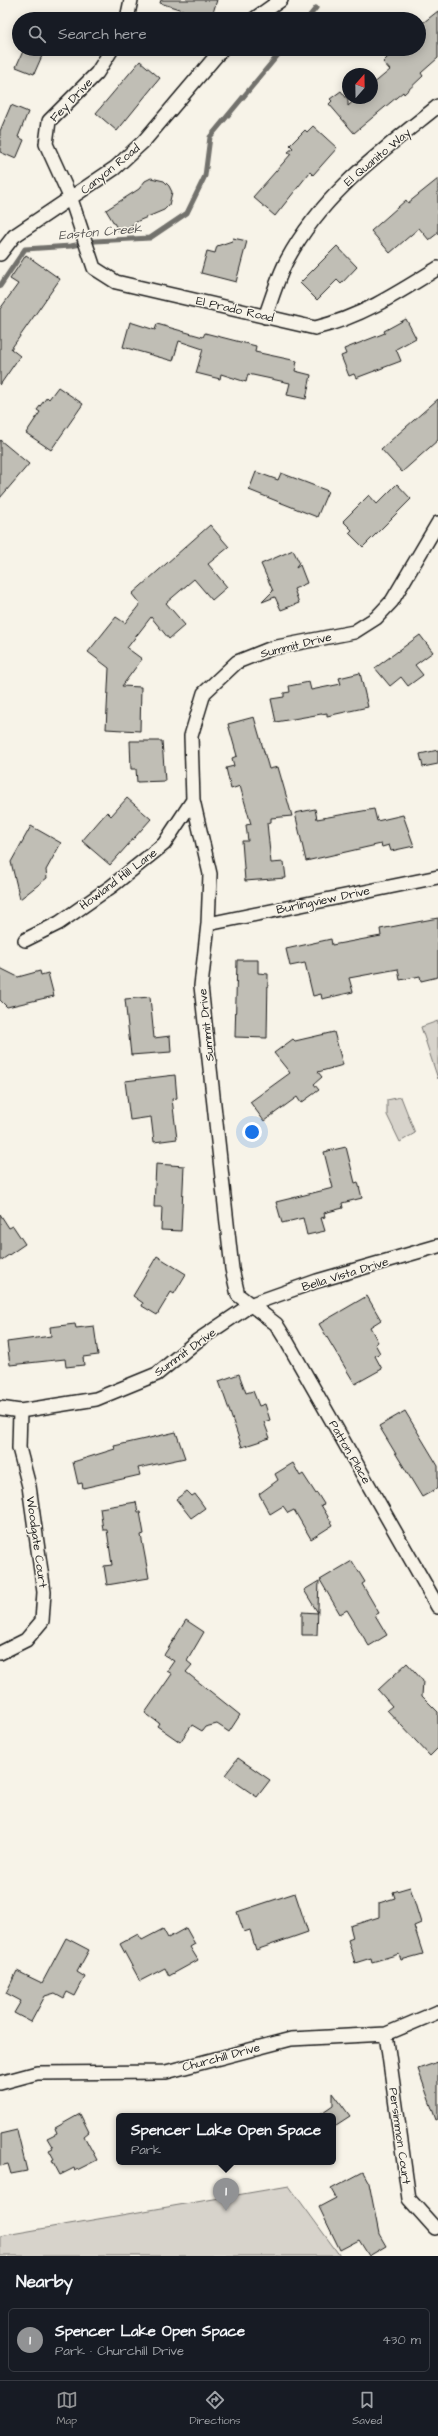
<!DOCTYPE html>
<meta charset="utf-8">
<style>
body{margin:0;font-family:"Architects Daughter",sans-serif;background:#242831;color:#f1f3f6}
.compass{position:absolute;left:342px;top:68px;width:36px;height:36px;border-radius:50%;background:#171b24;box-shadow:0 2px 10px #0003;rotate:20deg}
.you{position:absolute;left:252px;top:1132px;width:14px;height:14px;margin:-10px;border:3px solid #fff;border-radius:50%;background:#1a73e8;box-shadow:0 0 0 6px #1a73e833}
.badge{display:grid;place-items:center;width:26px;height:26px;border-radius:50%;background:#919294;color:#fff;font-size:13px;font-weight:700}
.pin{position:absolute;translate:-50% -33px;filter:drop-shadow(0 1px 2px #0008)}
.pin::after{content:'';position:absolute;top:21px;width:14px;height:12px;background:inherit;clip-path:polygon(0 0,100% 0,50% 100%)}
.popup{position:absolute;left:116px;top:2113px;width:220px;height:52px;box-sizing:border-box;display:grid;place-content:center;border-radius:6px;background:#171b24;filter:drop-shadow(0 1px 3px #0005);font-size:13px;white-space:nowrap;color:#9ea1a6}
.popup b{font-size:15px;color:#f1f3f6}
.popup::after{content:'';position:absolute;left:50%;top:100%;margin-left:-8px;border:8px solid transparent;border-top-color:#171b24}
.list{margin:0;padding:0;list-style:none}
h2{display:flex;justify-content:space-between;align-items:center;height:52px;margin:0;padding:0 16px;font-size:17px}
h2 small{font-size:13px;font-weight:400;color:#9ea1a6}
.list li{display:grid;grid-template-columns:26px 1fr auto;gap:12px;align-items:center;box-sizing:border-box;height:64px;margin:0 8px 8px;padding:0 8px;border:1px solid #363941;border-radius:6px}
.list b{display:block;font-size:15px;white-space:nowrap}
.list p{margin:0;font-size:13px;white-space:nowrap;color:#9ea1a6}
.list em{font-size:13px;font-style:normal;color:#9ea1a6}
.icon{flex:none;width:22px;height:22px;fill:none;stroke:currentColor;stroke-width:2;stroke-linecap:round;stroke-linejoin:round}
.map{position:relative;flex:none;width:438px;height:2256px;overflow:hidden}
.search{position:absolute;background:#171b24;box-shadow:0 2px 10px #0003;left:12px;right:12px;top:12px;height:44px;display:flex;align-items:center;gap:10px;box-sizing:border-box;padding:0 14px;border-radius:22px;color:#9ea1a6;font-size:15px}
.sheet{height:124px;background:#171b24}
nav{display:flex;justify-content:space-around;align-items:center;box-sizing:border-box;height:56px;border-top:1px solid #363941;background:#171b24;font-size:11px;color:#9ea1a6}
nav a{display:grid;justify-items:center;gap:2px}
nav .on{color:#919294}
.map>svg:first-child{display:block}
.green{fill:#d7d3cb;stroke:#7a7874}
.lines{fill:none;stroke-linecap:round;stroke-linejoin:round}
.stream{stroke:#72716c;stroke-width:5}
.building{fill:#c0beb5;stroke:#1c1c1c}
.minor-casing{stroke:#1c1c1c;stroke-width:16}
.minor{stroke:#f7f3e8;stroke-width:13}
.labels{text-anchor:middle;stroke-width:3;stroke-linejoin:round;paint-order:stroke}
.street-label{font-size:12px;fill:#1c1c1c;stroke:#f7f3e8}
.water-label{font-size:13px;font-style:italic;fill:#565452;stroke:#f7f3e8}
</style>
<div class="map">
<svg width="438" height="2256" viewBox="0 0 438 2256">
<rect width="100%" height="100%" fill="#f7f3e8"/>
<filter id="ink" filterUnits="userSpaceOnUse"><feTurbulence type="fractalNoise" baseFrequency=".025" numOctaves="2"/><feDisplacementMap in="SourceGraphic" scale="8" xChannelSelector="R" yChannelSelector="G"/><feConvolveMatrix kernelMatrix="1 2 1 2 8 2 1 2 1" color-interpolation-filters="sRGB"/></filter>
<g filter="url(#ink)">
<path class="green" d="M438 1021V1079L421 1027Z
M401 1097 415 1133 400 1142 387 1115V1100Z
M289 2186 340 2256H0V2236Z"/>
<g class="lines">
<path class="stream" d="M307 19 316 8
M0 286 25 249 71 246 95 241 150 238 187 213 205 176 210 137 283 49"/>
</g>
<path class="building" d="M161 0H217L211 19 160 3Z
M438 11V58L421 73 423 76 404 94 403 92 354 133 329 104 332 101 330 99 341 91 348 100V106L357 98H372V85L390 70 383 62 389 56 382 49H419V26Z
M24 49H45L34 74 16 67Z
M140 61 160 78 117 131 96 113Z
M11 105 28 112 18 137 24 140 16 159 0 152V131Z
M313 126 337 148 313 175 310 172 275 216 253 197 291 154 288 152 293 148 290 145 305 130 307 132Z
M151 178 164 181 169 186 172 192 169 205 164 210 138 221 120 233 106 210 139 189 145 181Z
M438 179V233L429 240 419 228 390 253 371 231 406 200 408 203Z
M233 238 247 241 236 282 201 273 207 251 215 253 217 246 232 241Z
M337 246 357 267 341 284 337 280 317 300 300 283Z
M26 255 60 279 11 349 20 356 0 385V309L18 284 10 279Z
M406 319 416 338 396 349 401 361 356 378 354 374 349 376 341 356 346 354 344 349 385 333 384 331Z
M130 322 155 330 157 324 203 337 205 333 256 346 255 352 297 361 295 371 311 375 306 399 287 395 290 383 248 374 246 382 221 374 220 379 196 373 203 349 179 341 173 361 123 347Z
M58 387 83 404 51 450 26 433 40 412 37 410 47 397 49 399Z
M438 399V440L402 472 381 449Z
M0 440 29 464 0 498Z
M256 472 278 480 281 473 328 491 317 517 249 490Z
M397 484 411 499 363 547 349 533 352 530 343 521 369 495 377 504Z
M210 525 229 547 208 564 227 587 212 600 194 579 166 603 185 625 169 639 151 617 127 648 142 659 122 686 141 687 140 731 106 729 109 668 88 652 116 617 125 623 140 604 132 594Z
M293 550 299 562 296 568 300 565 307 583 294 589 299 603 281 610 275 597 262 602 273 591 261 564Z
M420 635 433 652 415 665 423 675 408 686 401 677 390 686 375 668Z
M360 673 368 707 327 716V713L276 722 271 699 284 697V693L290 692 289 686 309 682 311 690 341 684 339 678Z
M254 717 269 769 278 767 292 816 271 818V822L267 823 271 863 284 862 286 878 245 881 242 841H248L246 825 251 824 240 786 231 789 226 768 234 766 232 758 237 756 228 724Z
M130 741H162L165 781 137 782 136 769H131Z
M438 750V764L423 767 420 754Z
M127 798 151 819 110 865 82 841 107 812 111 816Z
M315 809 317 819 374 809 377 821 403 815 414 846 391 851 389 845 382 847 381 844 306 861 295 813Z
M31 826 61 843 46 870 47 878 20 899 11 862Z
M438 918V977L421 981 420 976 400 980 398 969 349 978 353 992 322 999 321 994 313 996 305 963 290 966 286 949 331 939 332 945 381 936 380 929Z
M237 960H258V973L268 974 267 1038 235 1037Z
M0 968 18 977 40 971 41 975 48 973 54 996 7 1007 0 1000Z
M150 997 154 1038 170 1036 171 1052 131 1055 125 999Z
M334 1032 343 1065 318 1072 322 1077 314 1084 319 1090 301 1103 297 1097 264 1121 250 1102 290 1073 274 1053 293 1039 295 1041Z
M175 1075 177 1098 172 1099 177 1139 154 1142 151 1117 130 1120 125 1081Z
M346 1147 355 1183 358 1182 362 1198 342 1203 343 1208 324 1213 325 1217 321 1218 325 1231 307 1235 303 1218 282 1223 276 1202 333 1188 324 1152Z
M156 1164 184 1166 181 1231 161 1230 162 1207H154Z
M0 1214 9 1228 13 1226 25 1244 0 1261Z
M157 1256 186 1274 174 1294 171 1292 157 1315 142 1306 143 1303 133 1296Z
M367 1296 381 1320 370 1327 378 1342 375 1344 380 1353 375 1356 382 1369 355 1384 319 1324Z
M75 1324 76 1328 94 1326 98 1355 83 1357 84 1365 66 1367 65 1359 10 1365 7 1342 51 1336 50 1327Z
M239 1374 246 1393 253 1391 259 1406 265 1404 270 1420 264 1422 270 1438 242 1447 219 1381Z
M405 1411 438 1466V1488L422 1497 379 1426Z
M176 1432 185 1458 138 1468 140 1475 83 1488 82 1483 78 1484 73 1462 115 1449 114 1446Z
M293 1463 300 1476 303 1474 316 1494 317 1493 324 1504 321 1505 333 1525 311 1539 294 1510 288 1513 283 1506 270 1514 259 1494 278 1480 275 1474Z
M187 1491 192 1496 195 1494 205 1508 191 1518 176 1499Z
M136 1502 138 1512H140L144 1534 141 1535 149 1578 107 1585 104 1566 112 1565 107 1530H103L100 1508Z
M352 1561 365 1582 362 1584 379 1613 375 1615 387 1635 369 1646 347 1610 340 1614 320 1580Z
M319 1581 317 1635H302V1612L318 1613 304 1590Z
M186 1620 204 1632 187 1661 192 1665 186 1672 240 1715 229 1732 217 1724 205 1727 202 1731 192 1725 180 1742 157 1726 159 1723 145 1713 172 1674 167 1671 174 1661 164 1655Z
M407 1663 423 1681 422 1696 438 1712V1748L430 1756 387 1710 392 1706 378 1690Z
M238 1758 270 1780 257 1797 225 1775Z
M410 1887 421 1923 414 1926 423 1954 401 1960 399 1954 372 1962 371 1958 355 1963 348 1940 353 1938 350 1926 379 1917V1903L395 1898 393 1892Z
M295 1893 308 1932 256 1950 250 1930 244 1932 237 1912Z
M186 1928 195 1944 190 1947 198 1960 169 1976 165 1968 140 1981 120 1944 138 1934 142 1940 163 1929 168 1938Z
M66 1938 89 1950 77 1972 85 1977 75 1996 67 1992 64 1998 55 1993 45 1996 31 2022 14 2013 21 2001 6 1993 17 1971 42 1983Z
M438 2062V2119L436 2120 418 2069Z
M333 2093 350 2116 333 2127V2116H317L333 2105Z
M80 2114 89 2132 84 2136 97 2160 75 2171 74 2168 60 2175 52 2160 54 2159 49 2150 53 2148 47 2138 57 2133 55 2128Z
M17 2130 27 2171 11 2174 8 2164 0 2166V2134Z
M363 2172 369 2183 379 2234 386 2246 369 2256 359 2240 340 2250 319 2207 336 2198 331 2189Z"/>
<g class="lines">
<defs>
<path id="minor" d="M127 19 131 0
M254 19 281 0
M112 49 97 73 49 121 46 144 71 199 94 268 116 282 315 328C361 317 398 293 438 268
M0 254 14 236 115 168 144 141 222 49
M265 317C272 298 278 277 287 260 323 193 381 152 438 106
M438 523 392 601 376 618 354 632 272 648 237 662 204 693 191 736 193 800 210 874 208 924 201 986 232 1269 238 1295 276 1324 286 1340 438 1607
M208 924 438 877
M25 940 59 923 112 886 164 844 193 800
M0 1408 20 1411 96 1399 157 1374 197 1341 252 1304 317 1281 438 1246
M0 1653 26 1640 42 1621 44 1592 29 1486 19 1448 20 1411
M386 2034 409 2199 435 2228
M0 2083 37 2073 166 2072 291 2039 386 2034 438 2012"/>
</defs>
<use href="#minor" class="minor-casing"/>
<use href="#minor" class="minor"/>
</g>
</g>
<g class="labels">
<g class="street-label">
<text transform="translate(71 100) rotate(-46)" y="4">Fey Drive</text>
<text transform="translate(377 157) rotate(-40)" y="4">El Quanito Way</text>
<text transform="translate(110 169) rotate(-39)" y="4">Canyon Road</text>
<text transform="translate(235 309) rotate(13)" y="4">El Prado Road</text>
<text transform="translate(296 645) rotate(-14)" y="4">Summit Drive</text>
<text transform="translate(118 879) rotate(-37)" y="4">Howland Hill Lane</text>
<text transform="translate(323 900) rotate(-12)" y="4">Burlingview Drive</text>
<text transform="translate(206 1025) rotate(-96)" y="4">Summit Drive</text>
<text transform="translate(345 1274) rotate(-17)" y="4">Bella Vista Drive</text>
<text transform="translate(185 1352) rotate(-36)" y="4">Summit Drive</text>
<text transform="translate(350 1452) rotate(60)" y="4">Patton Place</text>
<text transform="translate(37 1542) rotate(82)" y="4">Woodgate Court</text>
<text transform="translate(221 2057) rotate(-15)" y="4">Churchill Drive</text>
<text transform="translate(400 2136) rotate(82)" y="4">Persimmon Court</text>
</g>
<g class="water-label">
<text transform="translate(100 231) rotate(-5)" y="5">Easton Creek</text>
</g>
</g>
</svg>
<svg class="compass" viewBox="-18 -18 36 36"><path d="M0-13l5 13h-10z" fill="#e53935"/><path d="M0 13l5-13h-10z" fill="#9ea1a6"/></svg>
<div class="you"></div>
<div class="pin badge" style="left:226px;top:2211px">1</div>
<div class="popup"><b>Spencer Lake Open Space</b>Park</div>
<div class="search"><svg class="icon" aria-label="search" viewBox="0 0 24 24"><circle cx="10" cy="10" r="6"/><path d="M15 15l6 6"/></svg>Search here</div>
</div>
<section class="sheet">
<h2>Nearby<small></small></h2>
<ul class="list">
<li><span class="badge">1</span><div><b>Spencer Lake Open Space</b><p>Park · Churchill Drive</p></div><em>430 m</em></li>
</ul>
</section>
<nav>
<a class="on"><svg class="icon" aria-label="map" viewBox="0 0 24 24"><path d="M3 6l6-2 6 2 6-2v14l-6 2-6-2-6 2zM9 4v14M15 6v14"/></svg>Map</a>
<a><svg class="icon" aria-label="directions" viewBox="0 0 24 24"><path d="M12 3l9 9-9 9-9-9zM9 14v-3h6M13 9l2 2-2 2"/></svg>Directions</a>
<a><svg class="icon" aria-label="saved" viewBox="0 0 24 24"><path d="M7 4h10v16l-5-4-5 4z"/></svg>Saved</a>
</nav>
